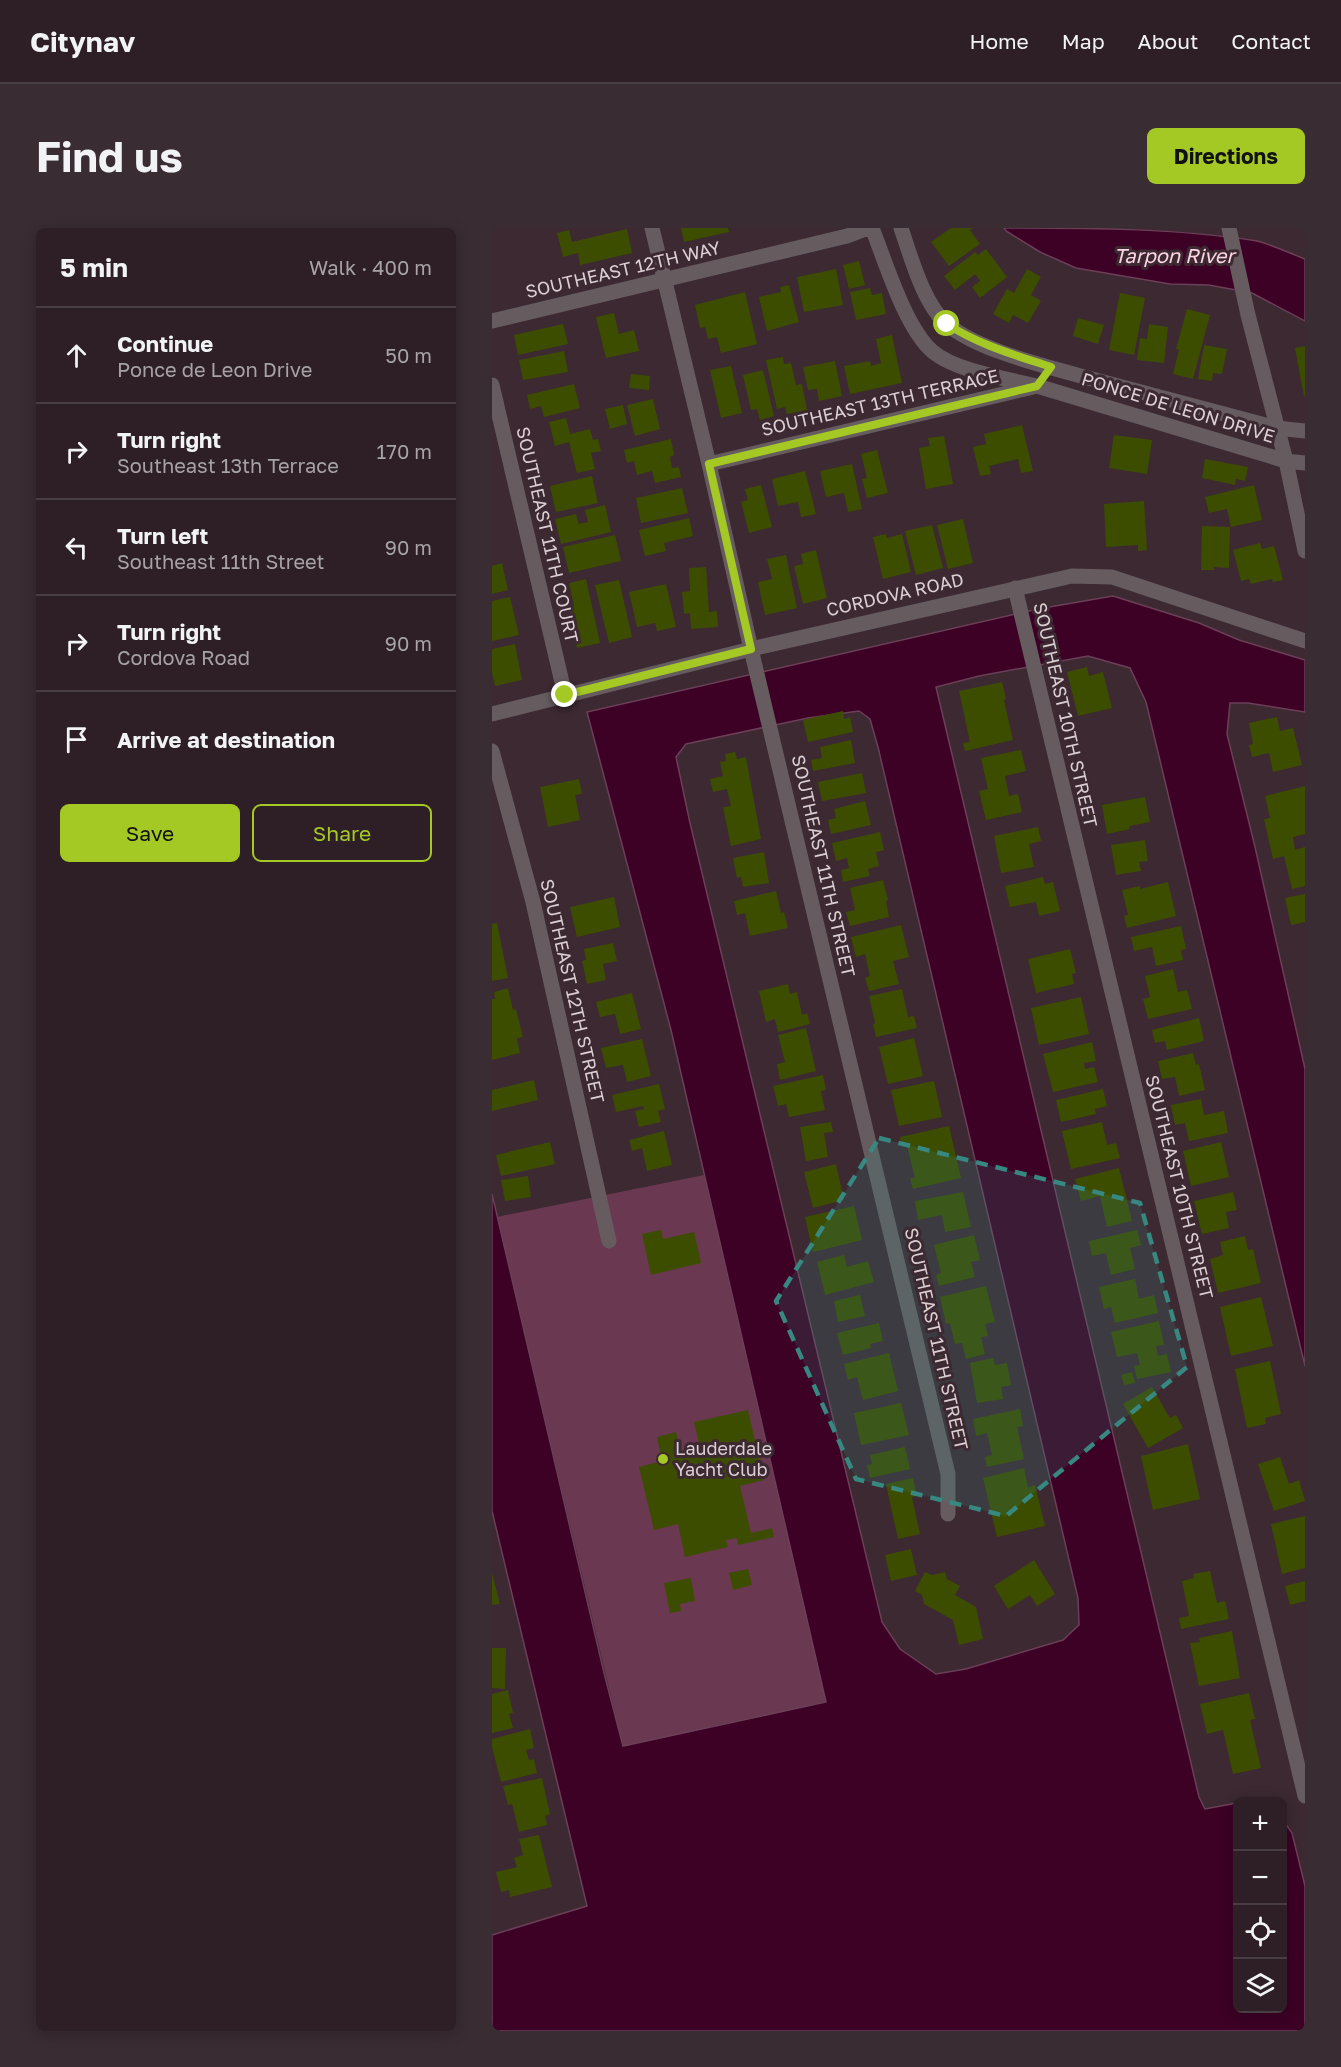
<!DOCTYPE html>
<meta charset="utf-8">
<style>
body{margin:0;font-family:"Golos Text",sans-serif;background:#392c32;color:#f1f3f6}
.controls{position:absolute;right:18px;bottom:18px;display:grid;overflow:hidden;border-radius:9px;box-shadow:0 3px 15px #0003}
.controls button{width:54px;height:54px;display:grid;place-items:center;padding:0;border:0;border-bottom:2px solid #483d42;background:#2d1f25;color:#f1f3f6;font:30px sans-serif}
.stop{position:absolute;width:18px;height:18px;margin:-14px;border:4px solid #a4c824;border-radius:50%;background:#fff}
.stop.end{background:#a4c824;border-color:#fff;box-shadow:0 2px 6px #0008}
.list{margin:0;padding:0;list-style:none}
h2{display:flex;justify-content:space-between;align-items:center;height:78px;margin:0;padding:0 24px;font-size:26px}
h2 small{font-size:20px;font-weight:400;color:#a7a2a7}
.list li{display:grid;grid-template-columns:39px 1fr auto;gap:18px;align-items:center;box-sizing:border-box;height:96px;padding:0 24px;border-top:2px solid #483d42}
.list b{display:block;font-size:22px;white-space:nowrap}
.list p{margin:0;font-size:20px;white-space:nowrap;color:#a7a2a7}
.list em{font-size:20px;font-style:normal;color:#a7a2a7}
.actions{display:flex;gap:12px;padding:18px 24px}
.actions a{flex:1;padding:14px 0;border:2px solid #a4c824;border-radius:9px;text-align:center;font-size:21px;color:#a4c824}
.actions .main{background:#a4c824;color:#111}
.icon{flex:none;width:33px;height:33px;fill:none;stroke:currentColor;stroke-width:2;stroke-linecap:round;stroke-linejoin:round}
.map{position:relative;flex:none;width:813px;height:1803px;overflow:hidden;border-radius:9px}
header{display:flex;align-items:center;gap:36px;box-sizing:border-box;height:84px;padding:0 30px;background:#2d1f25;border-bottom:2px solid #483d42}
header strong{font-size:28px}
nav{display:flex;gap:33px;margin-inline-start:auto;font-size:21px}
.intro{display:flex;align-items:center;justify-content:space-between;box-sizing:border-box;height:144px;padding:0 36px}
h1{margin:0;font-size:42px}
.button{padding:15px 27px;border-radius:9px;background:#a4c824;color:#111;font-size:21px;font-weight:700}
main{display:flex;gap:36px;padding:0 36px}
aside{flex:1;background:#2d1f25;border-radius:9px;box-shadow:0 3px 15px #0003}
.map>svg:first-child{display:block}
.green{fill:#6b3851}
.water{fill:#3c0124;stroke:#6c3f59;stroke-width:1.5;fill-rule:evenodd}
.building{fill:#3d4d00}
.lines{fill:none;stroke-linecap:round;stroke-linejoin:round}
.street{stroke:#665c60;stroke-width:15}
.route{stroke:#a4c824;stroke-width:8}
.marked{fill:#388882;fill-opacity:0.2;stroke:#388882;stroke-width:4.5;stroke-dasharray:12 8;stroke-linejoin:round}
.poi-dot{fill:#a4c824;stroke:#3c2931;stroke-width:2}
.labels{text-anchor:middle;stroke-width:6;stroke-linejoin:round;paint-order:stroke}
.street-label{font-size:18px;fill:#dccfd4;stroke:#3c2931}
.poi-label{font-size:18px;fill:#dccfd4;stroke:#3c2931;text-anchor:start}
.water-label{font-size:20px;font-style:italic;fill:#fed5e6;stroke:#3c2931}
</style>
<header>
<strong>Citynav</strong>
<nav><a>Home</a><a>Map</a><a>About</a><a>Contact</a></nav>
</header>
<div class="intro"><h1>Find us</h1><a class="button">Directions</a></div>
<main>
<aside>
<h2>5 min<small>Walk · 400 m</small></h2>
<ul class="list">
<li><svg class="icon" aria-label="ahead" viewBox="0 0 24 24"><path d="M12 20V5M6 11l6-6 6 6"/></svg><div><b>Continue</b><p>Ponce de Leon Drive</p></div><em>50 m</em></li>
<li><svg class="icon" aria-label="right" viewBox="0 0 24 24"><path d="M7 20v-9h11M14 6l5 5-5 5"/></svg><div><b>Turn right</b><p>Southeast 13th Terrace</p></div><em>170 m</em></li>
<li><svg class="icon" aria-label="left" viewBox="0 0 24 24"><path d="M17 20v-9H6M10 6l-5 5 5 5"/></svg><div><b>Turn left</b><p>Southeast 11th Street</p></div><em>90 m</em></li>
<li><svg class="icon" aria-label="right" viewBox="0 0 24 24"><path d="M7 20v-9h11M14 6l5 5-5 5"/></svg><div><b>Turn right</b><p>Cordova Road</p></div><em>90 m</em></li>
<li><svg class="icon" aria-label="arrive" viewBox="0 0 24 24"><path d="M6 21V4h12l-3 4 3 4H6"/></svg><div><b>Arrive at destination</b></div></li>
</ul>
<div class="actions"><a class="main">Save</a><a>Share</a></div>
</aside>
<div class="map">
<svg width="813" height="1803" viewBox="0 0 813 1803">
<rect width="100%" height="100%" fill="#3c2931"/>
<path class="green" d="M212 947 334 1474 131 1519 5 989Z"/>
<path class="water" d="M512 0C596 0 683 0 765 13 781 17 797 25 813 31V93L760 65 717 57 678 56 584 40 548 24 514 3Z
M621 368 707 395 747 412 813 432V484L756 475H738L735 506 763 619 813 841V1138L654 474 638 440 596 428 487 448 444 459 707 1569 713 1581 745 1575 746 1780H790L791 1592 800 1605 813 1658V1803H0V1707L95 1678 0 1283V966L112 1445 131 1518 334 1474 179 802 95 484 546 381ZM367 483 378 491 386 519 586 1370 587 1397 571 1412 474 1441 444 1446 408 1421 390 1394 198 595 184 529 194 516 316 490Z"/>
<path class="building" d="M189 0H236L237 4 192 14Z
M459 0H481L478 2 488 16 457 38 439 14Z
M135 1 140 25 88 37 86 25 71 29 65 5 77 2 80 14Z
M494 21 515 49 488 70 480 59 488 53 483 46 463 62 452 48 483 24 486 27Z
M367 33 373 57 357 61 351 37Z
M344 41 351 77 312 84 305 49Z
M535 41 549 49 539 67 549 73 536 95 521 87 517 95 501 86 515 61 522 65Z
M297 57 307 94 275 103 267 69 289 64 288 59Z
M378 60 380 67 390 65 394 86 364 92 358 64Z
M253 64 265 116 229 125 225 109 216 111 213 99 208 100 203 77Z
M628 65 653 70 642 127 617 122Z
M695 81 718 87 701 151 681 146 687 122 684 121Z
M122 85 127 106 142 102 147 123 114 130 104 89Z
M586 90 612 97 606 116 581 108Z
M71 96 76 116 26 127 22 107Z
M657 96 676 99 672 135 645 132 648 110 655 111Z
M400 107 410 155 358 166 352 138 378 133 379 138 389 135 384 111Z
M712 117 735 121 730 146 721 145 720 153 706 151Z
M813 118V167L812 168 803 120Z
M72 123 76 144 31 152 27 132Z
M291 129 292 136 299 135 304 157 310 156 315 182 295 186 293 179 285 181 274 132Z
M343 133 350 168 327 173 325 161 316 162 311 139Z
M239 138 250 185 229 190 218 142Z
M271 142 282 188 268 192 265 181 259 182 251 147Z
M139 146 158 148 157 162 137 160Z
M82 156 88 180 52 189 49 178 38 181 35 167Z
M161 171 168 201 143 208 135 177Z
M131 177 135 196 118 201 113 181Z
M74 190 78 206 98 201 101 212 106 211 109 223 99 225 103 241 85 245 77 214 63 218 57 194Z
M530 197 541 243 529 245 526 231 497 238 499 246 488 248 481 219 494 216 492 206Z
M622 207 660 212 655 246 617 240Z
M452 208 461 256 434 261 427 220 438 218 436 210Z
M179 211 182 227 178 229 180 240 187 239 189 249 163 255 160 243 145 247 142 233 135 235 132 222Z
M385 222 396 265 375 270 370 251 375 250 369 226Z
M713 231 756 239 753 253 744 251 743 257 710 250Z
M360 236 370 281 356 284 352 265 334 269 328 243Z
M313 243 324 286 309 289 306 274 286 278 280 251Z
M100 248 106 275 64 284 58 258Z
M269 257 280 299 257 305 249 274 256 272 253 261Z
M762 257 770 292 739 299 735 281 717 285 713 269Z
M190 260 196 285 149 295 144 270Z
M652 273 655 322 646 323V317L614 319 612 276Z
M113 277 119 304 69 316 63 291 84 286 87 296 96 294 93 282Z
M197 290 201 308 172 315 174 323 153 328 147 302Z
M471 291 481 335 456 341 445 297Z
M440 297 451 340 424 347 413 303Z
M710 298 738 299 737 340 722 339V342H709Z
M394 306 395 310 410 306 419 344 391 351 381 309Z
M123 307 129 333 77 345 71 319Z
M768 315 770 321 782 318 791 352 781 354 780 351 759 356 757 351 749 353 741 322Z
M324 322 335 370 311 376 302 338 311 336 309 326Z
M294 327 305 380 273 387 266 354 280 351 275 331Z
M10 335 16 362 0 366V338Z
M214 339 217 384 225 383 226 399 199 401 198 385 192 386 190 364 198 363 197 340Z
M94 351 108 415 85 420 76 379 82 378 77 355Z
M127 352 140 409 117 415 103 357Z
M174 356 184 399 165 403 163 395 145 399 137 364Z
M18 369 27 407 0 413V373Z
M23 416 30 452 3 458 0 445V421Z
M595 439 597 448 611 444 620 480 586 488 575 444Z
M510 454 514 471 512 472 521 512 473 523 471 515 478 514 467 463Z
M351 483 352 491 358 489 361 504 316 514 311 492Z
M785 489 788 503 801 500 810 537 781 544 777 525 760 529 757 517 761 516 757 495Z
M359 512 363 535 321 543 319 532 330 530 328 519Z
M529 522 534 543 513 548 517 568 526 566 530 584 494 592 487 563 496 561 489 530Z
M243 524 245 531 254 529 269 611 239 618 231 579 239 578 235 561 221 564 218 551 231 548 228 534 234 533 233 526Z
M370 545 374 565 330 573 326 554Z
M87 551 90 566 83 567 88 592 56 599 48 559Z
M813 558V606L801 609 803 622 813 619V658L800 661 792 628 781 631 772 591 778 590 773 568Z
M653 569 658 594 637 598 638 601 615 606 610 577Z
M373 573 379 597 339 606 336 592 344 590 342 581Z
M546 599 549 613 537 616 542 639 509 645 502 608Z
M388 604 392 622 384 624 387 638 376 641 378 648 351 654 349 642 357 640 355 630 344 633 340 615Z
M653 612 656 633 647 634 649 643 624 647 619 617Z
M272 624 277 655 251 659 249 649 245 650 241 630Z
M551 649 553 656 561 654 568 683 547 688 544 674 518 679 513 658Z
M391 652 396 672 394 673 397 689 358 698 354 684 363 682 358 660Z
M676 654 684 688 635 700 632 688 636 687 630 662 648 658V661Z
M284 663 289 685 292 684 296 700 258 708 253 685 245 687 242 673Z
M813 666V694L799 697 793 670Z
M122 669 128 699 85 709 78 679Z
M5 695 16 750 0 753V696Z
M409 697 417 729 401 733 407 756 377 763 373 750 378 748 373 726 364 729 359 709Z
M689 698 694 721 689 722 691 732 664 738 660 719 642 723 639 709Z
M121 715 125 733 111 736 114 752 95 756 90 733 94 732 92 721Z
M578 721 584 745 580 746 582 756 544 765 536 731Z
M681 741 686 764 695 762 700 781 656 791 651 771 658 769 653 748Z
M296 756 298 766 305 764 310 787 315 785 318 796 286 804 283 791 274 794 267 763Z
M16 760 21 782 24 781 31 809 25 810 28 825 0 832V771H3L2 764Z
M410 761 416 789 422 788 425 800 384 809 381 796 383 795 377 768Z
M140 765 149 801 128 806 123 786 108 789 104 774Z
M589 769 597 806 547 817 539 780Z
M707 790 712 813 675 822 673 813 663 815 660 802Z
M314 800 324 843 288 852 285 836 293 834 286 807Z
M422 810 431 848 396 856 387 819Z
M150 811 159 848 135 854 131 837 114 840 109 820Z
M600 814 604 833 592 835 593 841 602 839 606 854 561 864 551 826Z
M701 825 704 837 707 836 713 862 687 868 683 849 670 851 666 833Z
M331 847 334 862 329 863 333 882 297 889 294 876 286 878 281 858Z
M42 852 46 872 0 883V862Z
M442 853 450 889 407 898 399 862Z
M167 856 173 881 166 883 169 894 147 899 143 883 152 881 151 878 124 884 120 867Z
M611 861 615 878 603 881 604 886 569 894 564 872Z
M709 871 712 887 732 883 736 905 697 913 693 895 683 897 679 877Z
M339 894 341 904 332 905 336 929 314 933 308 899Z
M610 894 615 917 624 915 628 930 579 941 570 903Z
M457 898 469 950 421 961 418 950H423L415 918 410 919 408 909Z
M172 903 180 937 155 943 150 920 140 923 137 912Z
M58 914 63 936 9 948 4 927Z
M729 914 737 949 699 958 691 923Z
M344 936 352 972 321 980 312 944Z
M627 940 640 993 615 999 608 968 589 973 583 951Z
M36 948 39 969 13 973 9 952Z
M471 964 479 999 453 1004 450 987 426 992 423 973Z
M741 964 745 982 734 984 737 1000 710 1006 702 973Z
M362 978 370 1012 321 1024 313 989Z
M169 1002 171 1011 202 1004 209 1035 159 1047 150 1006Z
M645 1002 649 1017 638 1020 643 1041 619 1047 614 1025 600 1028 597 1013Z
M482 1007 488 1032 479 1034 483 1049 447 1058 444 1047 449 1045 442 1017Z
M753 1008 756 1022 761 1021 769 1055 726 1065 718 1031 731 1027 728 1014Z
M352 1027 355 1039 376 1033 382 1054 333 1067 325 1034Z
M643 1051 647 1071 662 1067 666 1085 623 1095 619 1079 612 1081 607 1059Z
M494 1058 503 1094 493 1096 496 1108 489 1109 493 1126 474 1131 470 1115 463 1116 458 1095 454 1096 448 1069Z
M368 1067 373 1088 346 1094 342 1073Z
M769 1069 781 1118 739 1128 728 1079Z
M667 1093 672 1117 664 1118 666 1128 675 1126 679 1144 645 1151 642 1138 648 1137 645 1125 625 1129 619 1104Z
M387 1095 391 1113 378 1116 379 1120 351 1127 345 1105Z
M397 1125 406 1163 371 1172 365 1149 356 1152 352 1136Z
M501 1130 503 1137 515 1135 519 1157 509 1159 511 1171 485 1175 478 1135Z
M778 1133 789 1186 773 1190 774 1196 755 1200 743 1141Z
M640 1144 643 1155 632 1157 629 1147Z
M660 1159 678 1190 684 1187 691 1200 656 1220 631 1176Z
M409 1175 417 1207 369 1217 362 1185Z
M528 1181 531 1198 525 1199 532 1231 495 1239 493 1229 500 1227 495 1205 484 1208 481 1191Z
M256 1182 272 1252 248 1258 259 1305 280 1300 282 1309 246 1317 245 1310 234 1312 236 1319 193 1329 186 1296 162 1302 147 1239 170 1233 165 1209 184 1204 190 1228 209 1224 202 1194Z
M696 1216 708 1271 661 1282 649 1228Z
M413 1219 418 1241 378 1250 375 1237 380 1236 378 1227Z
M788 1229 797 1256 807 1252 813 1273 782 1283 766 1236Z
M532 1240 536 1259 543 1257 553 1298 505 1309 491 1250Z
M421 1250 425 1268 420 1269 428 1306 406 1311 394 1256Z
M813 1288V1340L790 1346 779 1296Z
M419 1321 425 1347 399 1353 393 1327Z
M542 1332 563 1366 545 1378 538 1367 516 1381 502 1358Z
M256 1341 260 1357 241 1362 237 1345Z
M718 1343 725 1375 733 1373 737 1391 689 1401 687 1390 697 1388 690 1353 702 1350 701 1346Z
M433 1344 440 1347 453 1344 455 1351 468 1358 463 1367 484 1379 491 1411 467 1417 461 1392 432 1376 430 1367 423 1363Z
M0 1345 8 1376 0 1377Z
M199 1350 203 1373 188 1376 189 1383 178 1385 172 1355Z
M813 1353V1373L798 1377 793 1358Z
M740 1403 748 1450 707 1458 698 1415 708 1414 707 1410Z
M0 1420H14L13 1461 0 1460Z
M16 1462 21 1485 17 1486 21 1500 0 1505V1466Z
M757 1465 763 1491 758 1492 769 1540 741 1546 731 1502 715 1506 708 1476Z
M38 1501 42 1520 34 1522 37 1532 42 1531 45 1545 9 1554 0 1519V1511Z
M50 1550 58 1586 53 1588 55 1597 27 1604 20 1576 16 1577 11 1558Z
M47 1607 60 1659 18 1669 17 1662 9 1664 4 1644 25 1639 22 1630 31 1627 27 1611Z"/>
<g class="lines">
<path class="street" d="M160 0 217 236 259 421 456 1246V1286
M380 0C394 35 413 99 440 123 463 143 516 151 545 158L794 233 813 235
M409 0C419 29 432 78 456 97 490 124 555 138 596 150 659 167 722 183 785 200L813 203
M737 0 756 87 794 233 813 323
M0 93 355 8 376 0
M0 157 73 467
M217 236 541 159
M523 360 813 1568
M0 486 259 421 580 348 620 349 813 413
M0 523 41 674 117 1013"/>
</g>
<g class="lines">
<path class="route" d="M73 467 259 421 217 236 545 158 559 139C523 127 487 117 455 96"/>
</g>
<path class="marked" d="M387 910 648 975 695 1139 514 1288 364 1251 284 1073Z"/>
<circle class="poi-dot" cx="171" cy="1231" r="6"/>
<g class="labels">
<g class="street-label">
<text transform="translate(131 42) rotate(-13)" y="6">SOUTHEAST 12TH WAY</text>
<text transform="translate(388 175) rotate(-13)" y="6">SOUTHEAST 13TH TERRACE</text>
<text transform="translate(686 180) rotate(17)" y="6">PONCE DE LEON DRIVE</text>
<text transform="translate(55 307) rotate(77)" y="6">SOUTHEAST 11TH COURT</text>
<text transform="translate(403 367) rotate(-13)" y="6">CORDOVA ROAD</text>
<text transform="translate(573 487) rotate(77)" y="6">SOUTHEAST 10TH STREET</text>
<text transform="translate(331 638) rotate(77)" y="6">SOUTHEAST 11TH STREET</text>
<text transform="translate(80 763) rotate(77)" y="6">SOUTHEAST 12TH STREET</text>
<text transform="translate(687 959) rotate(76)" y="6">SOUTHEAST 10TH STREET</text>
<text transform="translate(444 1111) rotate(77)" y="6">SOUTHEAST 11TH STREET</text>
</g>
<g class="poi-label">
<text x="183" y="1227">Lauderdale<tspan x="183" dy="21">Yacht Club</tspan></text>
</g>
<g class="water-label">
<text x="682" y="35">Tarpon River</text>
</g>
</g>
</svg>
<div class="controls">
<button>+</button>
<button>−</button>
<button><svg class="icon" aria-label="locate" viewBox="0 0 24 24"><circle cx="12" cy="12" r="6"/><path d="M12 2v4M12 18v4M2 12h4M18 12h4"/></svg></button>
<button><svg class="icon" aria-label="layers" viewBox="0 0 24 24"><path d="M12 4l9 5-9 5-9-5zM3 14l9 5 9-5"/></svg></button>
</div>
<div class="stop" style="left:455px;top:96px"></div>
<div class="stop end" style="left:73px;top:467px"></div>
</div>
</main>
